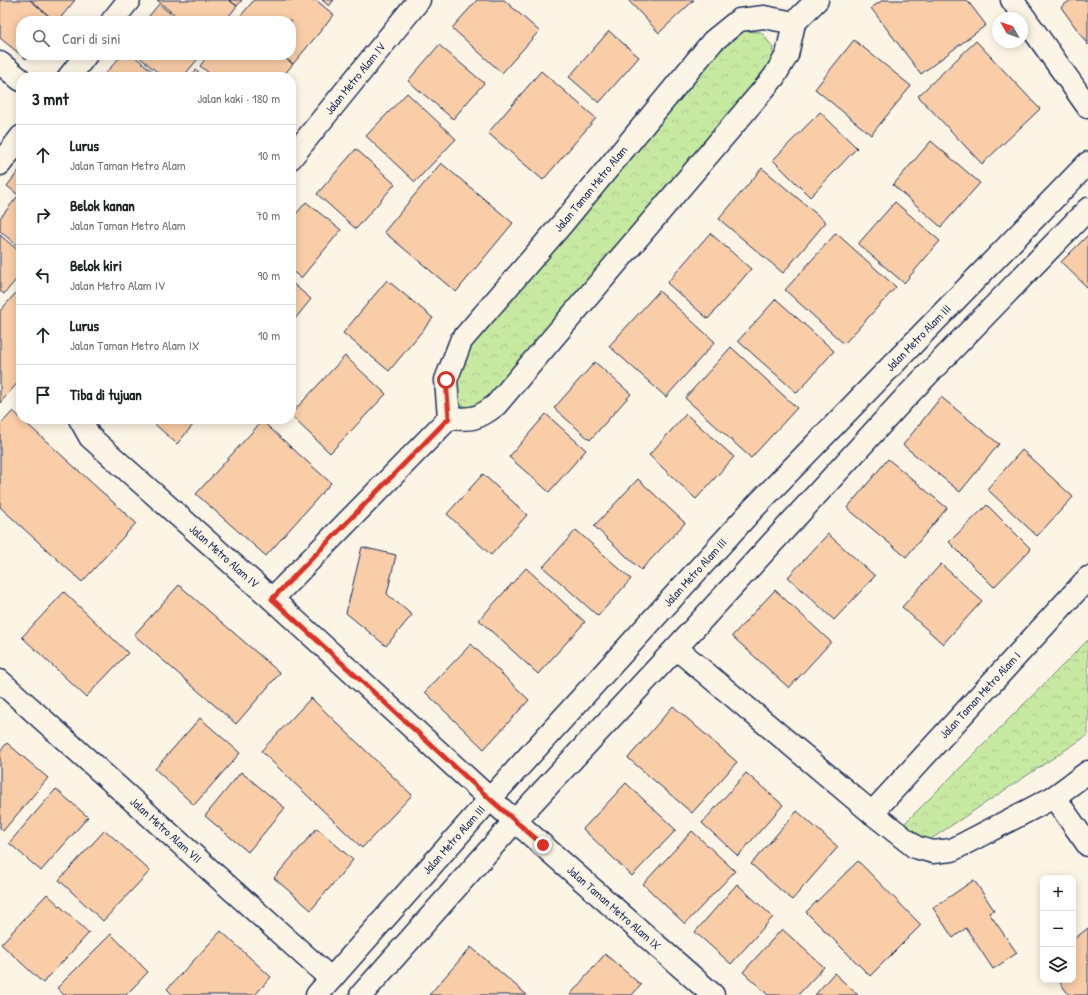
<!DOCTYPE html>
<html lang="id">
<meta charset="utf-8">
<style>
body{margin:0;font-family:"Patrick Hand",sans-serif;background:#f2f2f2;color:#202124}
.controls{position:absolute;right:12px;bottom:12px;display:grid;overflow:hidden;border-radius:8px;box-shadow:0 2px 10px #0003}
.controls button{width:36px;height:36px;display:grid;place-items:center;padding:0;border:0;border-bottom:1px solid #e0e0e0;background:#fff;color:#202124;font:20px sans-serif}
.compass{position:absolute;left:992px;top:12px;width:36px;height:36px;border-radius:50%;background:#fff;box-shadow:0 2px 10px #0003;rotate:310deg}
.stop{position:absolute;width:12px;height:12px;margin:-9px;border:3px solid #d93025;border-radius:50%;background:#fff}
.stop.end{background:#d93025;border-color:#fff;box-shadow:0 1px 4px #0008}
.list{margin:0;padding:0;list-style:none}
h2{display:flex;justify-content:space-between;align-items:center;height:52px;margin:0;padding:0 16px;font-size:17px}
h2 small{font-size:13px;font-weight:400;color:#757577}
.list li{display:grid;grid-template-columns:26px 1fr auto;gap:12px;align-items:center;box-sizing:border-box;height:60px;padding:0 16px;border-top:1px solid #e0e0e0}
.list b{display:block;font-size:15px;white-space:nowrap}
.list p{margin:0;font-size:13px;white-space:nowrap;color:#757577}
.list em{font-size:13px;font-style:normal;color:#757577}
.icon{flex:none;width:22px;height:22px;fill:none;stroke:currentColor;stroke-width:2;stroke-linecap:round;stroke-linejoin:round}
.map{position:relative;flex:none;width:1088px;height:995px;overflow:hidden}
.search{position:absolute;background:#fff;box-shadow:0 2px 10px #0003;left:16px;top:16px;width:280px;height:44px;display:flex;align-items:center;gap:10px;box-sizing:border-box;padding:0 14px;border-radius:16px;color:#757577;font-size:15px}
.panel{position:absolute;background:#fff;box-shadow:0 2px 10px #0003;left:16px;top:72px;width:280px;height:352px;border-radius:16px}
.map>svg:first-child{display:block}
.park{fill:url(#park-crowns);stroke:#728c80}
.building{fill:#f8cda7;stroke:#1b2f5e}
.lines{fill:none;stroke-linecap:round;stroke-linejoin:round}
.minor-casing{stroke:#1b2f5e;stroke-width:25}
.minor{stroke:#fcf5e5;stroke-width:22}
.route{stroke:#d93025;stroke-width:5}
.labels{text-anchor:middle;stroke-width:4;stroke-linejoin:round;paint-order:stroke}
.street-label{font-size:12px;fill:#1b2f5e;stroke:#fcf5e5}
</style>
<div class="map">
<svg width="1088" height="995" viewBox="0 0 1088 995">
<defs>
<pattern id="park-crowns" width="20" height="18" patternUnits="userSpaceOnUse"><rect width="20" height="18" fill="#c8e9a1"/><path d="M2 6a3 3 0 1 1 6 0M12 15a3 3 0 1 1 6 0" fill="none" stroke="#abc88d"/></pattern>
</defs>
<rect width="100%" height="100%" fill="#fcf5e5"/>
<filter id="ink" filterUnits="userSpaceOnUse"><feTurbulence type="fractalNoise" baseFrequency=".025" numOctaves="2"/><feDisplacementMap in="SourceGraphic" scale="8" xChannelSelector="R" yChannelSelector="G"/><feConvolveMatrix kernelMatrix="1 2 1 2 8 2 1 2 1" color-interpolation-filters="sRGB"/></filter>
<g filter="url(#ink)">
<path class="park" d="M742 31 761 32 772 46 775 62 495 396 471 408 454 403 451 378 462 353 725 36Z
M1088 640V735L928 841 903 825Z"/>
<path class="building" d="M0 0H30L55 21H21V55H30L26 59 0 38Z
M30 0H75L58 21H55Z
M157 0H229L237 6 225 21H182Z
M229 0H242L237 6Z
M254 0H316L334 15 293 64 281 55H291V21H240L238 19Z
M322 0H334L329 6Z
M477 0H504L539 31 502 73 452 28Z
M628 0H694L659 33Z
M883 0H967L986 25 921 74 871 8Z
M1071 0H1088V45L1061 7Z
M159 4 179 21H145Z
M609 31 639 57 599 103 569 77Z
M854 40 911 86 871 135 815 89Z
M976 41 1040 109 982 164 918 96Z
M439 45 484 83 453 119 408 81Z
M122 55H133L159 77H102Z
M137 55H201L183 77H163Z
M208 55H281L293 64 282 77H214L200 66Z
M196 70 204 77H191Z
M541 71 596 118 543 180 488 133Z
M407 93 456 139 415 182 366 136Z
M820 112 857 148 810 197 773 160Z
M931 141 980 183 941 227 893 185Z
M356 149 395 184 356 229 317 194Z
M441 163 513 223 456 292 384 232Z
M21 168V197L7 186Z
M762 168 826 222 783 273 719 219Z
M18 196 21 199V249L0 231V218Z
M306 202 341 230 301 278 291 270V220Z
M895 202 940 241 904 283 858 244Z
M710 233 751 269 708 319 667 283Z
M836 233 896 287 844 344 785 290Z
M0 235 21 253V274L4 294 0 291Z
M1088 235V288L1061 262Z
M387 280 433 318 389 371 343 333Z
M291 282 311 299 291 324Z
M21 287V379L0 403V311Z
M659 291 715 342 666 397 609 346Z
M776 299 834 351 797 393 738 341Z
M731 347 797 408 751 458 685 398Z
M345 356 386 394 330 453 291 416V414Z
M595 362 631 394 590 440 554 408Z
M941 397 999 444 960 492 903 445Z
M13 411 136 523 82 582 0 507V425Z
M546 414 586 450 549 492 509 457Z
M686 414 734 457 696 499 649 455Z
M149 419H198L177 444Z
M262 421 331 483 266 556 196 494Z
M1022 450 1073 497 1037 536 987 489Z
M888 459 947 508 906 557 847 508Z
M483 474 527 515 491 555 447 514Z
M638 479 685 523 641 570 594 526Z
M987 505 1031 549 994 587 949 542Z
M576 530 631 579 598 616 543 567Z
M828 534 875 576 834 620 788 577Z
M362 547 396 555 387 594 412 615 386 646 346 613Z
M941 564 982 601 943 644 902 607Z
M526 568 585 622 538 674 479 620Z
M179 585 280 673 236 724 134 635Z
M775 590 831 642 789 688 732 636Z
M64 592 128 653 86 697 22 637Z
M471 644 529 700 484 749 425 692Z
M311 698 412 795 362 848 261 751Z
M673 706 737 762 692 813 628 758Z
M200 718 240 753 194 805 155 769Z
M7 743 48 778 3 831 0 828V751Z
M241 772 285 808 248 852 205 816Z
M746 773 783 805 738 856 702 823Z
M626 783 676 830 632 876 583 829Z
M56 789 88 817 41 871 9 843Z
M797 811 838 847 792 900 751 864Z
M317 828 353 860 311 910 274 878Z
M105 830 150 871 103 921 59 880Z
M692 831 735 871 685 924 643 884Z
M858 861 921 925 870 976 806 912Z
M974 880 994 910 989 913 1017 953 993 969 966 928 953 938 933 908Z
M737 884 773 917 731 964 695 932Z
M47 894 89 933 43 983 1 944Z
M1088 928V995H1069L1058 980H1073V940Z
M782 929 824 967 798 995H768L743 972Z
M221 931 271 977 255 995H173L167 989Z
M111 934 148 972 126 995H64L57 988Z
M471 947 527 995H429Z
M605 954 641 985 632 995H570Z
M834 973 858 995H815Z"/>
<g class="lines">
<defs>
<g id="minor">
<path d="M1012 0 1088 107"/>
<path d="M112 21 129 0"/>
<path d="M0 63 21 80"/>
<path d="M69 77 86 55"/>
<path id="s1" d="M291 158 419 0"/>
<path d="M0 164 21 137"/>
<path id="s2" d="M449 418 446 380 461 341 562 224 713 41 739 20 764 17 794 23"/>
<path id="s3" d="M80 419 90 437 272 599 490 799 713 995"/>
<path d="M272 599 449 418C472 420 478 419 496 405L774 77 787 55 794 23 817 0"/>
<path d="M676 648 872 813 915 847 933 852 952 850 1054 797 1088 772"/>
<path id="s4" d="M0 681 331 979"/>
<path d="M1054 797 1088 845"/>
<path id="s5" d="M872 813 1088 578"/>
<path id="s6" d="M317 995 490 799 752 510 1088 163"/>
<path d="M361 995 515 821 676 648 904 399 1088 209"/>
</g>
</defs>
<use href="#minor" class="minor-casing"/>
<use href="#minor" class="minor"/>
</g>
</g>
<g class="lines" filter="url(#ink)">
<path class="route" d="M446 380 449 418 272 599 490 799 543 845"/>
</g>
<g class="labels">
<g class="street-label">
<text dy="4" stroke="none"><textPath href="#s1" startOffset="102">Jalan Metro Alam IV</textPath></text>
<text dy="4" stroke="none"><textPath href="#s2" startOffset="280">Jalan Taman Metro Alam</textPath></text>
<text dy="4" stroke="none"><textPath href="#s6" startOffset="891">Jalan Metro Alam III</textPath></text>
<text dy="4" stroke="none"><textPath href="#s3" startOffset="200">Jalan Metro Alam IV</textPath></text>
<text dy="4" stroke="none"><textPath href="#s6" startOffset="567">Jalan Metro Alam III</textPath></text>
<text dy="4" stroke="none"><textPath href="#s5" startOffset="160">Jalan Taman Metro Alam I</textPath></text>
<text dy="4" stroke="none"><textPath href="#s4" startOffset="223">Jalan Metro Alam VII</textPath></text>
<text dy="4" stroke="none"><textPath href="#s6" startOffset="207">Jalan Metro Alam III</textPath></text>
<text dy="4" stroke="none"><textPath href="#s3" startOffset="725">Jalan Taman Metro Alam IX</textPath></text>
</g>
</g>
</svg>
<div class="controls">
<button>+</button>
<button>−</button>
<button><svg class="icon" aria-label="layers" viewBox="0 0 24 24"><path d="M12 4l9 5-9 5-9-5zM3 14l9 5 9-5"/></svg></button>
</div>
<svg class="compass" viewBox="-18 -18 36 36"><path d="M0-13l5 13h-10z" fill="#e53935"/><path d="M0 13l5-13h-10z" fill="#757577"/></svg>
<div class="stop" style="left:446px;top:380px"></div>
<div class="stop end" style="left:543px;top:845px"></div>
<div class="search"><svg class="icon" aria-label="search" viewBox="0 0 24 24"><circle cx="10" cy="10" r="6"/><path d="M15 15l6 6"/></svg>Cari di sini</div>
<section class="panel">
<h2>3 mnt<small>Jalan kaki · 180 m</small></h2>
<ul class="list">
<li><svg class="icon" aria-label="ahead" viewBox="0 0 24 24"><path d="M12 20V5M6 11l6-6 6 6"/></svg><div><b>Lurus</b><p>Jalan Taman Metro Alam</p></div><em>10 m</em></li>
<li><svg class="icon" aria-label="right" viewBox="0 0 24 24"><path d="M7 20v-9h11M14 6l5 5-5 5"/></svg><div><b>Belok kanan</b><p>Jalan Taman Metro Alam</p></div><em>70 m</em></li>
<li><svg class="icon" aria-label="left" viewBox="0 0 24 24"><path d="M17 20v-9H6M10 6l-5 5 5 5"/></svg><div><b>Belok kiri</b><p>Jalan Metro Alam IV</p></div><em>90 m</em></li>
<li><svg class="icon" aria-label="ahead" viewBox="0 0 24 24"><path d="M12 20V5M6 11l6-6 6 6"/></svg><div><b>Lurus</b><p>Jalan Taman Metro Alam IX</p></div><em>10 m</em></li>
<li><svg class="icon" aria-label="arrive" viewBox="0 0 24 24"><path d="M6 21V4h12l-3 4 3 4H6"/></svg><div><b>Tiba di tujuan</b></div></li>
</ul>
</section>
</div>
